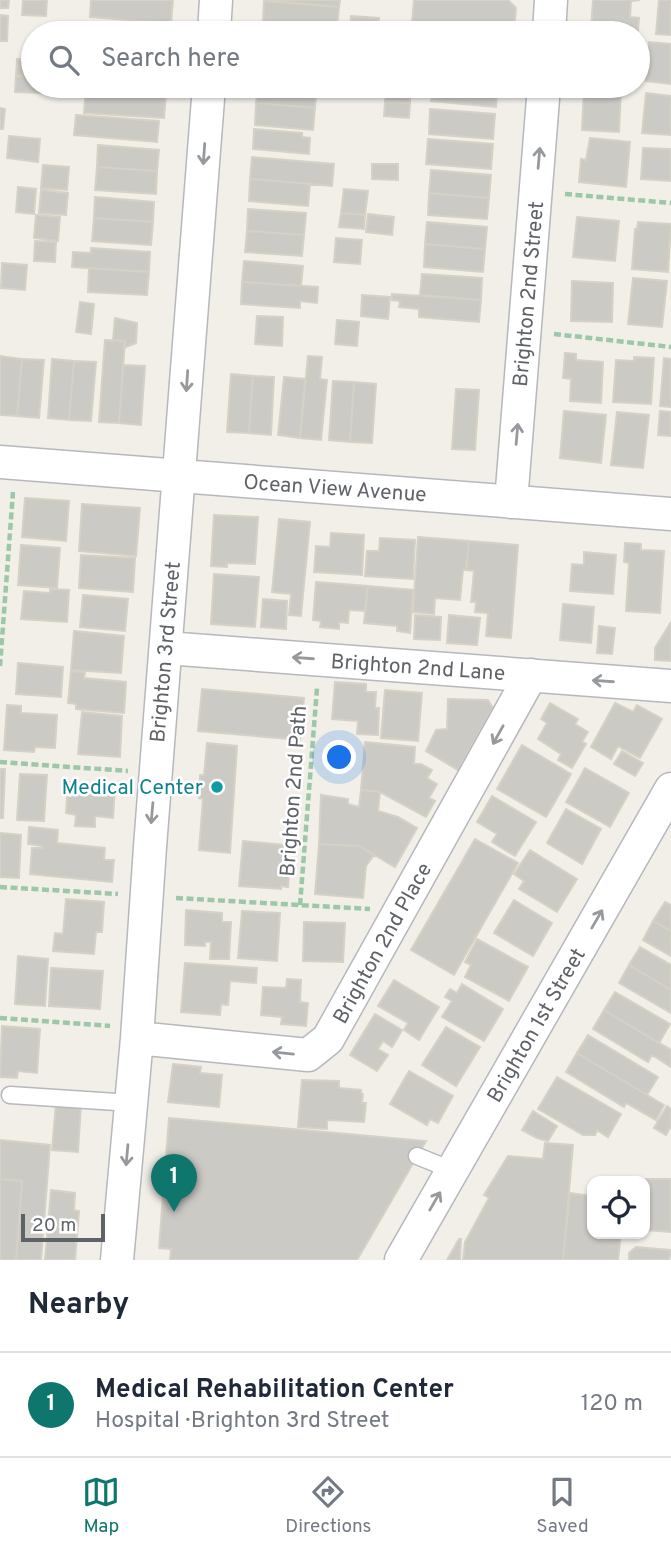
<!DOCTYPE html>
<meta charset="utf-8">
<style>
body{margin:0;font-family:Overpass,sans-serif;background:#f2f2f3;color:#1f2937}
.controls{position:absolute;right:21px;bottom:21px;display:grid;overflow:hidden;border-radius:14px;box-shadow:0 2px 5px #0004}
.controls button{width:63px;height:63px;display:grid;place-items:center;padding:0;border:0;border-bottom:2px solid #e0e1e3;background:#fff;color:#1f2937;font:35px sans-serif}
.scale{position:absolute;left:21px;bottom:18px;width:84px;box-sizing:border-box;padding-left:7px;border:4px solid #5f6368;border-top:0;font-size:19px;line-height:24px;white-space:nowrap;color:#5f6368;-webkit-text-stroke:5px #fff;paint-order:stroke}
.you{position:absolute;left:340px;top:758px;width:24px;height:24px;margin:-18px;border:5px solid #fff;border-radius:50%;background:#1a73e8;box-shadow:0 0 0 10px #1a73e833}
.badge{display:grid;place-items:center;width:46px;height:46px;border-radius:50%;background:#0f766e;color:#fff;font-size:23px;font-weight:700}
.pin{position:absolute;translate:-50% -58px;filter:drop-shadow(0 2px 4px #0008)}
.pin::after{content:'';position:absolute;top:37px;width:24px;height:21px;background:inherit;clip-path:polygon(0 0,100% 0,50% 100%)}
.list{margin:0;padding:0;list-style:none}
h2{display:flex;justify-content:space-between;align-items:center;height:91px;margin:0;padding:0 28px;font-size:30px}
h2 small{font-size:23px;font-weight:400;color:#747a83}
.list li{display:grid;grid-template-columns:46px 1fr auto;gap:21px;align-items:center;box-sizing:border-box;height:105px;padding:0 28px;border-top:2px solid #e0e1e3}
.list b{display:block;font-size:26px;white-space:nowrap}
.list p{margin:0;font-size:23px;white-space:nowrap;color:#747a83}
.list em{font-size:23px;font-style:normal;color:#747a83}
.icon{flex:none;width:38px;height:38px;fill:none;stroke:currentColor;stroke-width:2;stroke-linecap:round;stroke-linejoin:round}
.map{position:relative;flex:none;width:671px;height:1260px;overflow:hidden}
.search{position:absolute;background:#fff;box-shadow:0 2px 5px #0004;left:21px;right:21px;top:21px;height:77px;display:flex;align-items:center;gap:18px;box-sizing:border-box;padding:0 24px;border-radius:38px;color:#747a83;font-size:26px}
.sheet{height:196px;background:#fff}
nav{display:flex;justify-content:space-around;align-items:center;box-sizing:border-box;height:98px;border-top:2px solid #e0e1e3;background:#fff;font-size:19px;color:#747a83}
nav a{display:grid;justify-items:center;gap:4px}
nav .on{color:#0f766e}
.map>svg:first-child{display:block}
.building{fill:#cccac5;stroke:#d6d1c6;stroke-width:2}
.lines{fill:none;stroke-linecap:round;stroke-linejoin:round}
.lane-casing{stroke:#b5b8bc;stroke-width:19}
.street-casing{stroke:#b5b8bc;stroke-width:35}
.path{stroke:#9cc7a9;stroke-width:4.5;stroke-dasharray:7 3.5;stroke-linecap:butt}
.lane{stroke:#fff;stroke-width:16}
.street{stroke:#fff;stroke-width:32}
.oneway{stroke:#979a9d}
.culture-dot{fill:#0f9aa8;stroke:#fff;stroke-width:2.5}
.labels{text-anchor:middle;stroke-width:5;stroke-linejoin:round;paint-order:stroke}
.street-label{font-size:21px;fill:#5f6368;stroke:#fff}
.culture-label{font-size:21px;fill:#0d838f;stroke:#fff;text-anchor:end}
</style>
<div class="map">
<svg width="671" height="1260" viewBox="0 0 671 1260">
<rect width="100%" height="100%" fill="#f1efe8"/>
<path class="building" d="M0 0H9L8 8H0Z
M23 0H47L46 16 22 15Z
M91 0H173L171 23 90 17Z
M264 0H340L339 7Z
M414 0H508L516 8 514 30 506 29V33H411Z
M593 0H640L631 1 630 17 639 18 638 33 591 29Z
M659 0H671V35L656 34Z
M264 1 339 7 337 28 263 23Z
M0 15 8 16 7 41H0Z
M351 16 379 18 378 33 350 32Z
M90 22 170 28V33H75V23L89 25Z
M649 42 671 44V84L646 81Z
M17 59 33 60V77L16 76Z
M16 76 33 77V86H40V93L15 92Z
M258 86 325 87V96L316 95 315 108 256 103Z
M433 86H498L496 107 431 101Z
M86 87 166 93 164 118 84 113Z
M386 88 410 89V103L385 102Z
M584 89 621 91 619 132 582 130Z
M646 93 671 96V135L642 133Z
M385 102 410 103 409 118 384 116Z
M256 103 315 108 313 130 255 125Z
M0 108 5 109 3 129H0Z
M430 109 495 114 493 139 429 134Z
M76 115 159 121 157 142 74 135Z
M254 129 302 133V137L310 138 309 154 253 149Z
M9 136 40 139 38 162 7 158Z
M590 138 630 142 626 187 579 182 581 159 586 160Z
M428 139 493 144 491 169 426 164Z
M98 145 159 150 157 171 97 167Z
M643 148 671 149V181L641 179Z
M252 157 334 164 332 186 250 179Z
M372 164H398V180L372 179Z
M43 165 69 167 67 190 41 188Z
M97 167 157 171 156 194 95 190Z
M431 170 491 175 489 198 429 193Z
M250 179 310 184 308 206 249 201Z
M18 187 36 189 34 214 16 212Z
M344 189 368 191 365 215 341 213Z
M41 190 68 193 66 215 39 213Z
M429 193 489 198 487 219 428 215Z
M95 197 154 202 153 222 94 218Z
M248 209 306 213 304 235 247 231Z
M341 213 365 215 364 229 339 227Z
M368 214 394 217 392 235 366 232Z
M36 215 60 217 58 241 34 238Z
M577 217 619 221 615 261 573 257Z
M94 218 153 222 151 245 92 241Z
M427 222 487 227 485 249 425 244Z
M638 222 671 224 668 272 632 269 635 229H637Z
M247 231 304 235 302 256 245 252Z
M336 238 362 240 360 264 334 262Z
M35 241 56 242 55 262 34 261Z
M425 244 485 249 483 272 424 267Z
M91 248 150 252 149 272 72 267 73 252 91 253Z
M244 261 303 266 301 286 242 282Z
M2 263 27 265 25 290 1 288Z
M89 268 149 272 147 295 88 292Z
M422 274 482 278 481 300 420 295Z
M633 278 667 281 662 327 628 324Z
M572 281 613 283 612 322 571 321Z
M242 282 318 287 317 303 300 301V308L241 304Z
M392 294 481 300 479 322 419 317V309L399 307 400 301 392 300Z
M362 295 390 297 388 319 361 316Z
M80 302 94 304 91 334 76 332Z
M257 316 283 317 282 346 255 344Z
M115 318 137 323 136 343 124 348 125 341 113 340Z
M337 320 359 322 357 346 335 344Z
M105 340 125 341 119 423 99 422Z
M565 353 576 354V360L603 362 601 403 570 401 571 379 563 378Z
M0 356 22 359 17 416 0 415Z
M308 356 322 357 320 379 327 380 321 440 300 438Z
M634 357 654 358 651 404 613 402 616 360 634 361Z
M664 358 671 359V407L660 406Z
M22 359 44 360 39 418 17 416Z
M52 359 74 361 69 420 48 418Z
M74 361 96 362 91 421 69 420Z
M123 365 145 366 141 425 119 423Z
M231 374 253 376 249 433 227 432Z
M253 376 274 377 271 435 249 433Z
M284 377 305 379 300 438 278 435Z
M333 381 354 382 350 442 329 440Z
M354 382 376 384 372 443 350 442Z
M456 389 479 390 475 450 452 449Z
M564 411 606 415 601 463 560 458Z
M660 411 671 412V436L658 435Z
M617 412 649 415 643 468 611 465Z
M25 498 69 501 66 541 22 537Z
M82 504 140 508 136 556 79 551Z
M214 515 258 517 255 564 227 563V567L211 566Z
M279 519 310 522 301 616 289 615 291 594 272 592Z
M331 533 364 535 362 575 314 572 316 546 330 547Z
M418 537 469 541 466 570H463L460 600 435 598 434 614 413 612Z
M380 538 415 540 413 579 365 576 367 551H379Z
M469 541 518 545 511 638 486 636 488 613 475 612 476 602H471L474 571 466 570Z
M625 543 641 544V550L664 551 660 613 626 611 629 563 624 562Z
M21 545 60 548 57 588 18 585Z
M584 552 616 555 613 594 570 591 572 564 584 565Z
M81 555 135 558 133 592 79 588Z
M214 574 259 577 255 627 211 624Z
M316 582 368 586 365 611 349 610 348 623 339 622V629L320 627 321 621 313 620Z
M368 586 413 590 410 633 397 631V626L364 623Z
M50 589 69 590 67 622 21 619 24 591 50 593Z
M83 595 128 599 125 631 80 627Z
M263 599 287 601 286 629 261 627Z
M563 604 594 607 591 643 560 640Z
M415 615 441 617 440 640 414 639Z
M449 615 480 618 477 645 447 643Z
M671 622V661L655 660V648Z
M599 626 615 628 612 654 597 653Z
M74 631 124 636 121 673 71 670Z
M18 663 63 667 61 697 16 694Z
M71 671 85 672 84 678 126 682 124 713 76 709V704L68 703Z
M335 682 366 684V692H376L375 708H379L378 735 357 734 358 721 332 719Z
M202 689 304 698 300 740 198 731Z
M385 690 422 693 418 741 381 738Z
M448 699 488 700 493 708 458 770 426 751 436 730 447 729Z
M550 703 578 719 575 724 588 732 582 742 586 744 572 768 558 760 561 754 538 739 547 723 541 719Z
M615 703 633 712 637 705 662 719 640 758 618 746 611 759 591 747Z
M7 705 21 706V713L57 715 55 748 35 747 34 752 4 750Z
M82 712 122 716 120 757 78 754Z
M365 742 415 747 414 764H421L432 770 427 778 437 784 429 798 435 801 426 817 380 792 361 790Z
M207 743 237 746 230 853 199 850 203 799 199 798 200 775H204Z
M522 745 571 774 546 817 497 789Z
M622 751 643 763 635 776 614 764Z
M585 768 629 793 610 827 566 802Z
M0 769H5L3 818H0Z
M20 774 47 775 44 821 17 820Z
M68 782 115 786 113 818 95 816V827L75 826 76 815 66 813Z
M361 790 380 792 378 811 398 817 417 828 395 867 359 846 319 844 321 795 348 799V804L359 807Z
M492 796 536 822 515 856 492 842 497 834 477 822Z
M566 809 601 829 582 864 547 843Z
M29 827 58 830 57 843 105 848 104 860H114L112 882 30 874 32 848H42V846L28 844Z
M0 833 21 835 19 878 0 877Z
M475 839 518 863 454 975 411 950Z
M243 841 284 845 282 864 290 865 288 887 281 886V889L239 886Z
M319 844 359 846 374 855 366 866 363 898 315 894Z
M530 850 577 879 557 912 519 889 524 881 514 874Z
M66 899 104 902 102 932H96L94 954 53 951 55 933 63 934Z
M514 900 552 923 533 956 494 933Z
M665 902 671 905V931L653 921Z
M186 910 222 913V922H231L229 959H210L211 942H205V946L185 945Z
M242 911 280 913 277 961 238 958Z
M653 921 671 931V956L643 940Z
M304 922 345 923 343 962 303 961Z
M477 939 528 967 509 1001 465 977 471 965 465 962Z
M640 947 671 965V990L629 965Z
M18 956 48 959 45 1006 15 1004Z
M185 963 257 968 256 983 230 981 228 1005 221 1004 220 1015 181 1012Z
M629 965 671 990V1013L619 983Z
M51 968 103 971 100 1009 49 1006Z
M287 979 301 980 300 1002 308 1003 306 1026 281 1024 282 1017 261 1015 263 987 286 988Z
M394 980 439 1007 419 1040 404 1030 408 1023 378 1006Z
M462 984 503 1009 484 1041 442 1017 452 1001 445 997 450 989 457 993Z
M615 992 670 1024 659 1043 604 1010Z
M604 1010 671 1050V1067L652 1055 648 1062 593 1029Z
M375 1014 402 1030 392 1047 383 1041 378 1049 388 1055 377 1071 350 1055Z
M2 1026 40 1029 37 1073 18 1071 17 1078 0 1077Z
M446 1027 480 1047 456 1086 422 1065Z
M588 1035 658 1077 647 1095 577 1053Z
M577 1053 664 1105 656 1120 626 1103 624 1107 566 1072Z
M173 1064 201 1067 200 1073 222 1075 219 1107 168 1102Z
M409 1071 453 1096 438 1123 430 1119 427 1125 390 1104Z
M557 1077 621 1114 608 1137 597 1130 595 1135H583L538 1109Z
M302 1080 339 1081V1088L361 1090V1093L363 1094 362 1103H366L364 1122 327 1120V1129L298 1127Z
M56 1103 81 1105 78 1152 52 1150Z
M667 1106 671 1109V1126L666 1135 654 1128Z
M533 1111 557 1126 548 1141 537 1138 522 1130Z
M169 1118 426 1141 357 1260H170L171 1249 159 1248Z
M0 1140 50 1145 41 1260H16L22 1181 0 1179Z
M545 1143 573 1145 563 1260H463L465 1242 489 1198 484 1195 508 1156 543 1159Z
M0 1179 22 1181 16 1260H0Z
M639 1179H671V1232L645 1230V1181H638Z
M51 1190 75 1193 74 1210 79 1211 75 1260H45Z
M570 1193 592 1196V1234H621L618 1260H563Z
M459 1239H461L460 1260H447Z
M636 1247 671 1250 669 1260H629V1253Z"/>
<g class="lines">
<defs>
<path id="lane" d="M10 1095 132 1103
M417 1156 452 1170"/>
<path id="street" d="M214 33 216 0
M549 33 551 0
M0 462 671 514
M511 502 544 86
M166 648 671 686
M137 1038 308 1055 328 1039 531 675
M117 1260 137 1038 150 847 209 86
M401 1260 671 789"/>
</defs>
<use href="#lane" class="lane-casing"/>
<use href="#street" class="street-casing"/>
<path class="path" d="M565 194 671 203
M554 334 671 347
M0 666 13 492
M0 762 128 771
M0 887 118 894
M176 898 370 909
M300 905 317 688
M0 1018 110 1026"/>
<use href="#lane" class="lane"/>
<use href="#street" class="street"/>
</g>
<defs><path id="oneway-shaft" d="M-6 0H5M1.5-3L5.5 0L1.5 3" fill="none" stroke-width="1.6" stroke-linecap="round" stroke-linejoin="round" transform="scale(1.75)"/></defs>
<g class="oneway">
<use href="#oneway-shaft" transform="translate(204 154) rotate(94)"/>
<use href="#oneway-shaft" transform="translate(539 158) rotate(-85)"/>
<use href="#oneway-shaft" transform="translate(187 381) rotate(94)"/>
<use href="#oneway-shaft" transform="translate(517 434) rotate(-85)"/>
<use href="#oneway-shaft" transform="translate(303 658) rotate(-176)"/>
<use href="#oneway-shaft" transform="translate(603 681) rotate(-176)"/>
<use href="#oneway-shaft" transform="translate(498 735) rotate(119)"/>
<use href="#oneway-shaft" transform="translate(152 813) rotate(95)"/>
<use href="#oneway-shaft" transform="translate(597 919) rotate(-60)"/>
<use href="#oneway-shaft" transform="translate(283 1053) rotate(-174)"/>
<use href="#oneway-shaft" transform="translate(127 1155) rotate(95)"/>
<use href="#oneway-shaft" transform="translate(435 1201) rotate(-60)"/>
</g>
<circle class="culture-dot" cx="217" cy="787" r="7"/>
<g class="labels">
<g class="street-label">
<text transform="translate(528 294) rotate(-85)" y="7">Brighton 2nd Street</text>
<text transform="translate(335 488) rotate(4)" y="7">Ocean View Avenue</text>
<text transform="translate(165 652) rotate(-85)" y="7">Brighton 3rd Street</text>
<text transform="translate(418 667) rotate(4)" y="7">Brighton 2nd Lane</text>
<text transform="translate(293 791) rotate(-86)" y="7">Brighton 2nd Path</text>
<text transform="translate(382 943) rotate(-61)" y="7">Brighton 2nd Place</text>
<text transform="translate(536 1025) rotate(-60)" y="7">Brighton 1st Street</text>
</g>
<g class="culture-label">
<text x="203" y="794">Medical Center</text>
</g>
</g>
</svg>
<div class="controls">
<button><svg class="icon" aria-label="locate" viewBox="0 0 24 24"><circle cx="12" cy="12" r="6"/><path d="M12 2v4M12 18v4M2 12h4M18 12h4"/></svg></button>
</div>
<div class="scale">20 m</div>
<div class="you"></div>
<div class="pin badge" style="left:174px;top:1212px">1</div>
<div class="search"><svg class="icon" aria-label="search" viewBox="0 0 24 24"><circle cx="10" cy="10" r="6"/><path d="M15 15l6 6"/></svg>Search here</div>
</div>
<section class="sheet">
<h2>Nearby<small></small></h2>
<ul class="list">
<li><span class="badge">1</span><div><b>Medical Rehabilitation Center</b><p>Hospital · Brighton 3rd Street</p></div><em>120 m</em></li>
</ul>
</section>
<nav>
<a class="on"><svg class="icon" aria-label="map" viewBox="0 0 24 24"><path d="M3 6l6-2 6 2 6-2v14l-6 2-6-2-6 2zM9 4v14M15 6v14"/></svg>Map</a>
<a><svg class="icon" aria-label="directions" viewBox="0 0 24 24"><path d="M12 3l9 9-9 9-9-9zM9 14v-3h6M13 9l2 2-2 2"/></svg>Directions</a>
<a><svg class="icon" aria-label="saved" viewBox="0 0 24 24"><path d="M7 4h10v16l-5-4-5 4z"/></svg>Saved</a>
</nav>
